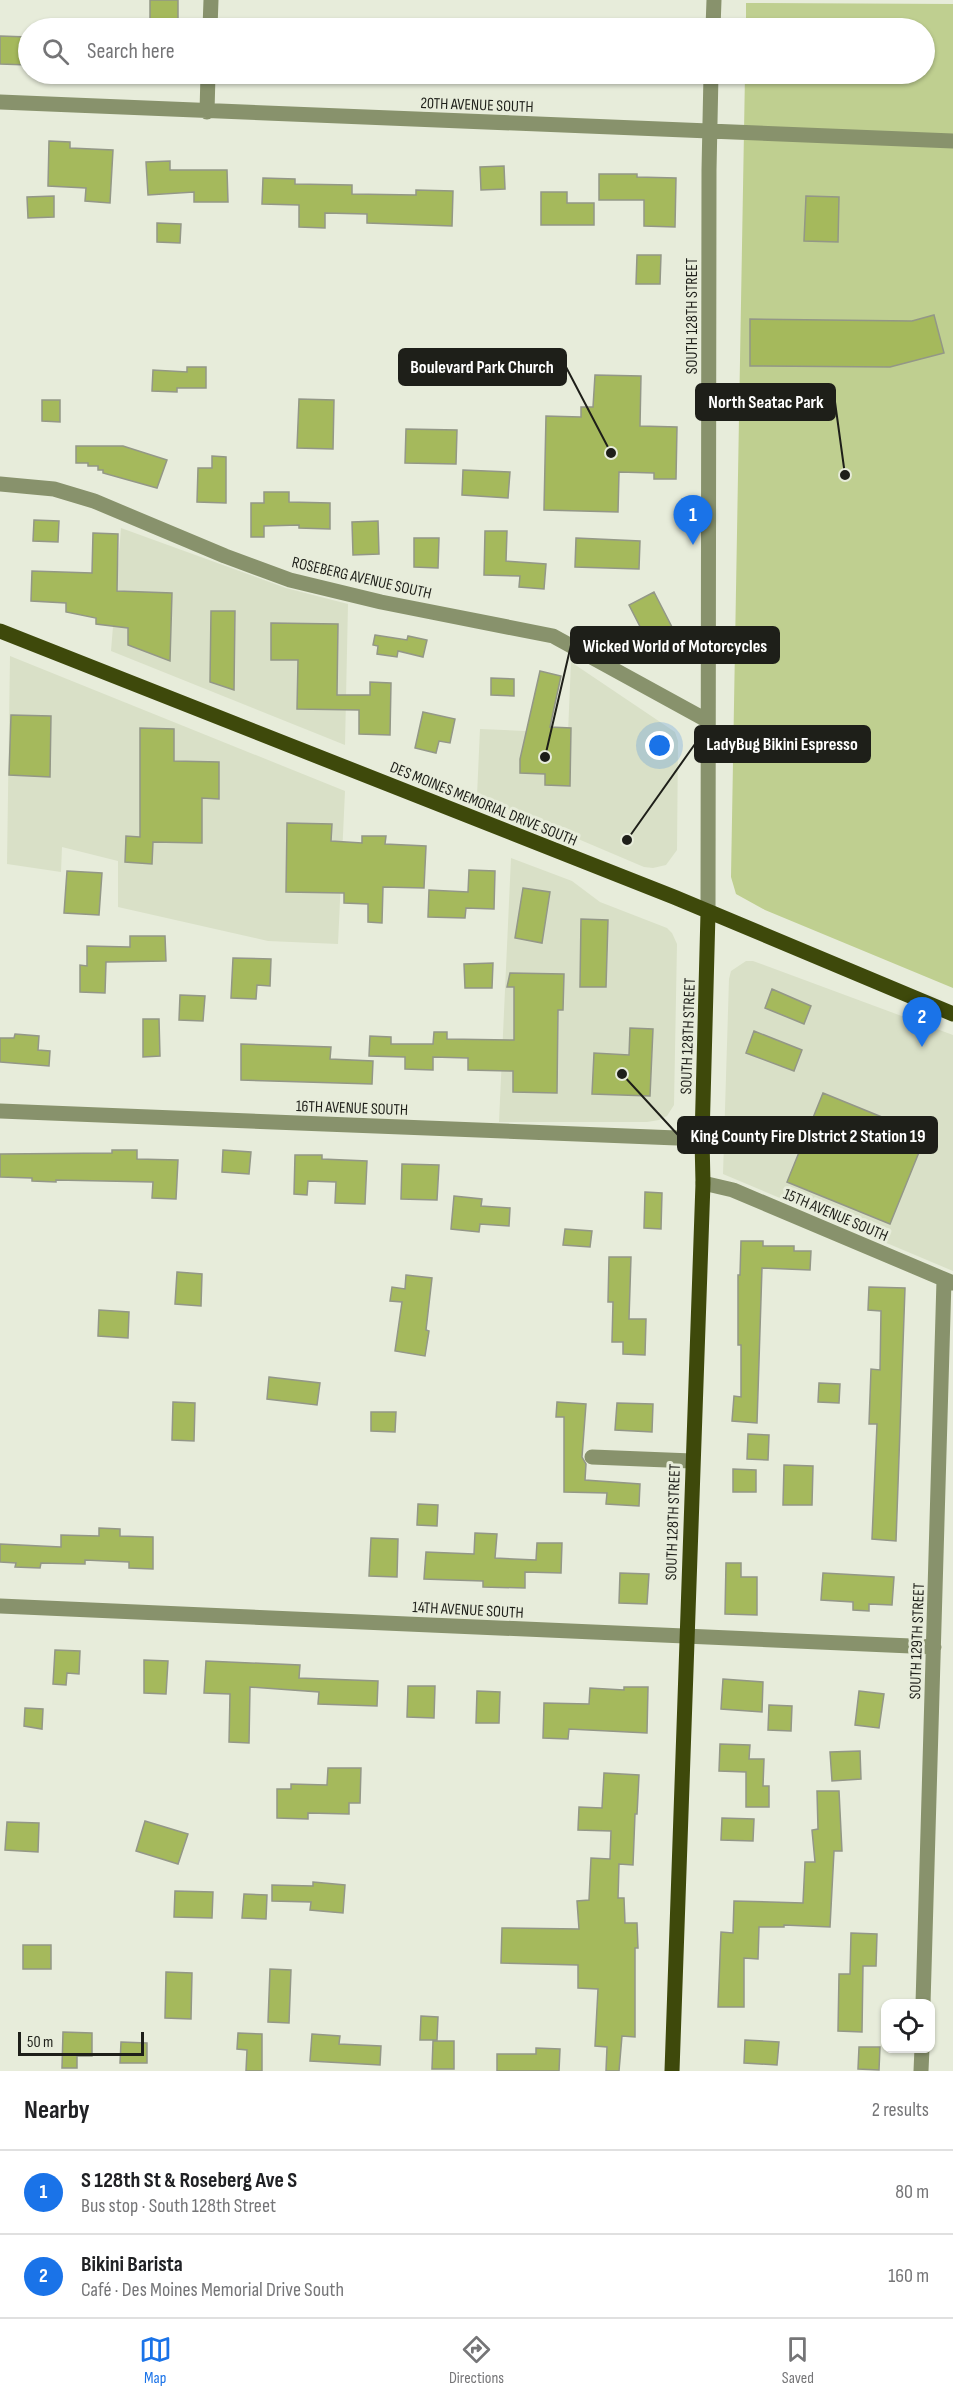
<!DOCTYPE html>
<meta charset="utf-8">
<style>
body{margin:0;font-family:"Sofia Sans Condensed",sans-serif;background:#f2f2f2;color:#202124}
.controls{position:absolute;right:18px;bottom:18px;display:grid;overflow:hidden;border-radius:12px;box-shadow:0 2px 4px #0004}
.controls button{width:54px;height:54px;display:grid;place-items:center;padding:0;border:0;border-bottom:2px solid #e0e0e0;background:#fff;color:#202124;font:30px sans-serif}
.scale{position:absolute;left:18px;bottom:15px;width:126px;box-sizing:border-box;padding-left:6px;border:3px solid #1e1f19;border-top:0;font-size:16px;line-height:21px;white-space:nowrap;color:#1e1f19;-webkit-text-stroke:4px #e7ecda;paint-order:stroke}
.you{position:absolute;left:660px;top:746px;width:21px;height:21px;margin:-15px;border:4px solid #fff;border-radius:50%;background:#1a73e8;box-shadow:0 0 0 9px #1a73e833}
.badge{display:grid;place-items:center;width:39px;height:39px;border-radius:50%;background:#1a73e8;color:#fff;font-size:20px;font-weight:700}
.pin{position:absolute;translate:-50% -50px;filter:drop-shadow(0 2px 3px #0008)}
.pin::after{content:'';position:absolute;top:32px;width:21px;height:18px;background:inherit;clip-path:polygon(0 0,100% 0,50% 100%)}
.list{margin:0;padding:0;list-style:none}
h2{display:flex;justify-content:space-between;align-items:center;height:78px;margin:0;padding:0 24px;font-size:26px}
h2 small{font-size:20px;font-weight:400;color:#757577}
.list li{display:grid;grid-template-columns:39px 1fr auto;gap:18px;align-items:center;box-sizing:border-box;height:84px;padding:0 24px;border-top:2px solid #e0e0e0}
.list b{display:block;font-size:22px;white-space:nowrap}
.list p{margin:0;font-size:20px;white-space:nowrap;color:#757577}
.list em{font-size:20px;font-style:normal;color:#757577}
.icon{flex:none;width:33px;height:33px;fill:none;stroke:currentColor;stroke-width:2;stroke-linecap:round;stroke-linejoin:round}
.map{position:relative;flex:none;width:953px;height:2071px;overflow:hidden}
.search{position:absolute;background:#fff;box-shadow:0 2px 4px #0004;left:18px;right:18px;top:18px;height:66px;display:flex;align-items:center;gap:15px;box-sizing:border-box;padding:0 21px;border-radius:33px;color:#757577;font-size:22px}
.sheet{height:246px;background:#fff}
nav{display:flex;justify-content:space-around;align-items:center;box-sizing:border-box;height:84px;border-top:2px solid #e0e0e0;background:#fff;font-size:16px;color:#757577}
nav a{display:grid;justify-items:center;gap:3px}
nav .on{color:#1a73e8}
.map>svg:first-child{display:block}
.built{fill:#d9e0c7}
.green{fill:#bfcf90}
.building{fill:#a5b95c;stroke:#939787;stroke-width:1.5}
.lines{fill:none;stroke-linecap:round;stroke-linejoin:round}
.minor{stroke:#88926c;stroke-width:15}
.major{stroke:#3e490b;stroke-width:15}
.labels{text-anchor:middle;stroke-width:6;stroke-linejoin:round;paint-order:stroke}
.street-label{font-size:16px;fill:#1e1f19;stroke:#e7ecda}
.leader{fill:none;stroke:#1e1f19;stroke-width:2}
.callout-dot{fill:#1e1f19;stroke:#e7ecda;stroke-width:2}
.callout{fill:#1e1f19;stroke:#1e1f19;stroke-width:2}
.callout-label{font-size:18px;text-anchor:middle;font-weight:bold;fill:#fff}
</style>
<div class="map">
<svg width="953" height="2071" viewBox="0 0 953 2071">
<rect width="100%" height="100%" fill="#e7ecda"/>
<path class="built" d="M121 528 286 588 348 604 345 745 111 651Z
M10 656 345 791 338 944 268 941 118 907V861L62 847 61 872 7 864Z
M571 662 675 732 678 741 677 850 666 865 653 868 644 867 477 796 480 729 568 733Z
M511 858 572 881 600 902 667 928 672 933 677 944 674 1105 667 1116 659 1120 647 1122H499Z
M746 961H753L953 1035V1271L723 1174 729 979 731 971Z"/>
<path class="green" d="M746 3 953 4V988L765 910 736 894 731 877 745 74H924V28H746Z"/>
<path class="building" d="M150 0H178V28H150Z
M0 36 28 37V65L0 64Z
M49 141 70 142V148L113 150 110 203 85 201 86 188 48 186Z
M170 161V170H227L228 202H194V192L148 195 146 162Z
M504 166 505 189 481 190 480 167Z
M599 174H637V177L676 178 675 227 644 226V200H599Z
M263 178 295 179V184L352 185V194L416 195V190L453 191 452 226 367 223V214L325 213V228L299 227V205L262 204Z
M541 192H567V203H594V225H541Z
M54 196V217L28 218 27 197Z
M806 196 839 197 838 242 804 241Z
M157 223 181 224 180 243 157 242Z
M637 255H661L660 284H636Z
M934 315 944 353 890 367 750 366V319L912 321Z
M187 367H206V388H177V392L152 391 153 370 187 372Z
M595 375 641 376 640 426 677 427 676 479H654V473L619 472 618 512 544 510 546 416 581 417V407H593Z
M299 399 334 400 333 449 297 448Z
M42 400H60V422L42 421Z
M406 429 457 430 456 464 405 463Z
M76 446H123L167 460 157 488 103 473V470H98V466H88V463H76Z
M212 456 226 457V503L197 502 198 468H212Z
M463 470 510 472 508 498 462 495Z
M264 492H289V502L330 503V529L299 528V525L264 526V537H251V503H264Z
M34 520 59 521 58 542 33 541Z
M378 521 379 554 353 555 352 522Z
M485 531H507L506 561 546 564 544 589 519 587 520 576 484 575Z
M93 533 118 534 117 591 172 593 170 661 128 645V628L96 624V618L66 612V603L31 601 32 571 92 573Z
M414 538H439L438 568 414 567Z
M576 538 640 541 639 569 575 567Z
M654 592 674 631 649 644 629 605Z
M211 611H235L234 690 210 682Z
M271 623 338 624 337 695H370V682L391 683 390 735 359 734V710L297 709 298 660H271Z
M375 635 407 640 408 636 427 640 423 657 398 651 397 657 377 654 378 646 373 645Z
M540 671 561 676 550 727 571 728 570 786 545 785V774L520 773V759Z
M491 678 514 679V696L491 695Z
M423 712 455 719 450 743 439 741 436 753 415 748Z
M11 715 51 716 50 777 9 775Z
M140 728 174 729V761L219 762V799L202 798V843L153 842 152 864 125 862 126 836 140 837Z
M287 823 332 824 331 841 362 843V836H386L385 844 426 846 424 888 383 887 382 923 368 922V904L344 903V893L286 892Z
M469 870 495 871 494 909 466 908 465 918 428 917 429 890 468 892Z
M67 871 102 873 99 915 64 913Z
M523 888 550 892 542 943 515 938Z
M581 919 608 920 606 987H580Z
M130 936H165L166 961 106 962 105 993 80 992V965L87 966V946L130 947Z
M233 958 271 959 270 986 257 985 256 999 231 998Z
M493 963 492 988H465L464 964Z
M510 973 564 974 563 1010H558L557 1093 513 1092V1071L468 1070V1058L433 1057V1070L405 1069V1057L369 1056 370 1036 391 1037V1044H433L434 1032H447V1039L514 1040V987H507Z
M772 989 811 1006 804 1024 765 1008Z
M180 995 205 996 203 1021 179 1020Z
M143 1019H159L160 1056 143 1057Z
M630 1028 653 1029 650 1096 592 1094 594 1053 629 1055Z
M754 1031 802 1050 794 1071 746 1053Z
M15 1034 39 1036 38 1050 50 1051 49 1066 0 1062V1038H14Z
M241 1044 331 1047 330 1059 373 1061 372 1084 241 1080Z
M823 1093 926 1135 890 1224 787 1182Z
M112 1150H137V1159L178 1160 176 1199 152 1198 153 1182 56 1180V1182L32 1181V1178L0 1177V1154L112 1153Z
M223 1150 251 1152 249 1174 222 1172Z
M295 1155H322V1159L367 1161 365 1204 335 1203 336 1182 308 1181 307 1195 294 1194Z
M402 1164 439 1165 437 1200 401 1199Z
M645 1192 662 1193 661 1229 644 1228Z
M454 1196 482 1199 481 1206 510 1208 509 1226 480 1224 479 1232 451 1229Z
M565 1229 592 1231 590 1247 563 1245Z
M741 1241H763V1246H794V1251H811L810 1270 762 1268 757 1423 732 1421 734 1396 741 1397V1345H738V1275H740Z
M609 1257H631L629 1319H646L645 1355 623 1354V1342H612L613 1302H608Z
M177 1272 202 1274 201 1306 175 1304Z
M406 1275 432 1278 426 1330 429 1331 425 1356 395 1351 402 1302 390 1301 392 1287 405 1289Z
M869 1287 905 1288 896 1541 872 1539 877 1424H869L871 1369 880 1370 881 1311 868 1310Z
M99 1310 129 1312 128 1338 98 1336Z
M269 1377 320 1383 317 1405 267 1399Z
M819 1383 840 1384 839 1403 818 1402Z
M173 1402 195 1403 194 1441 172 1440Z
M557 1402 586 1404 582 1457 586 1464 585 1480 640 1484 639 1506 606 1504 607 1493 564 1492V1417H556Z
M617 1403 653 1404 652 1432 615 1430Z
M371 1412H396L395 1432 371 1431Z
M748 1434 769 1435 768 1460 747 1459Z
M784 1465 813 1466 812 1505H783Z
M733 1469 756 1470V1492H733Z
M418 1504 438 1505 437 1526 417 1525Z
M99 1528 120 1529V1536L153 1537V1569L129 1568V1562L85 1560V1564L41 1563 40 1568 15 1567 16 1563 0 1562V1544L61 1547V1535L99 1536Z
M475 1533 497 1534 495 1558 536 1560 537 1543H562L561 1573 525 1572V1588L483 1587V1581L424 1579 426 1552 474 1554Z
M371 1538 398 1539 397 1577 369 1576Z
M726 1563H741V1577H757V1615L725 1614Z
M620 1573 649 1574 647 1604 619 1603Z
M823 1573 894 1577 892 1605 869 1604V1611L853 1610V1602L821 1600Z
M55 1650 80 1651 79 1674 67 1673 66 1685 53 1684Z
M144 1660 168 1661 166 1694 144 1693Z
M206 1661 300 1665 299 1678 378 1681 377 1706 318 1704 319 1692 250 1687 249 1743 229 1742 230 1694 204 1693Z
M723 1679 763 1682 762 1712 721 1709Z
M408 1686H435L434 1718 407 1717Z
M624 1687H648L647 1733 569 1729 568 1739 543 1738 544 1703 589 1704 590 1688 624 1690Z
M477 1691 500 1692 499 1723H476Z
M859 1691 884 1694 879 1728 855 1725Z
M769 1705 792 1706 791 1731 768 1730Z
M25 1708 43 1709 42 1729 24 1726Z
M720 1744 750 1745 749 1759H764L763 1786H769V1807H746V1772L719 1771Z
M860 1751 861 1779 832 1781 830 1752Z
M328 1768H361L360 1803H349V1814L308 1813V1819L277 1818V1789H291V1784L327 1785Z
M604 1773 639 1775 637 1814H635L633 1865 619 1864 618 1898H624L625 1923H637L638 1948H635V2037L622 2036 619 2071H606L607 2047 595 2046 598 1989 578 1988V1965L501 1963 502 1928 579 1929 577 1901 589 1900 591 1858 610 1859 611 1831 578 1830 579 1807 602 1808Z
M817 1791H839L842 1851H834L830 1927 784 1925V1927H759L758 1959 744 1958V2007H718L721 1932 733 1933 734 1901 803 1903 805 1862H815L812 1830 818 1829Z
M722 1818 754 1819 753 1841 721 1840Z
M145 1821 188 1834 178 1864 136 1851Z
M7 1822 39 1823 38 1852 5 1850Z
M313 1882 345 1885 343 1913 310 1910 311 1902 272 1901V1885L313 1886Z
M175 1891 213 1892 212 1918 174 1917Z
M244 1894 267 1895 266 1919 242 1918Z
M851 1933 877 1934 876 1966H863L862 2032 838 2031 839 1974H850Z
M23 1945H51V1969H23Z
M270 1969 291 1970 289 2023 268 2022Z
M166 1972 192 1973 191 2019 165 2018Z
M421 2016 438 2017 437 2040H420Z
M63 2032 92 2033V2056H77V2068H62Z
M238 2033 262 2034V2071H246L247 2050 237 2049Z
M312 2034 340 2036 339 2044 381 2046 380 2065 310 2061Z
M745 2040 779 2042 777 2065 744 2063Z
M433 2041H454V2069H432Z
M121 2042 147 2043V2063H120Z
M859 2047H880L879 2070 858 2069Z
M536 2048 560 2049 559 2071H497V2054H536Z"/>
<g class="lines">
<path class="minor" d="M210 28 211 0
M713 28 714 0
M0 102 953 141
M207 112 208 74
M0 484 54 489 94 501 225 556 290 580 381 602 553 636 708 721
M708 913 709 170 711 74
M0 1111 702 1139
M703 1183 733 1190 953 1283
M592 1457 692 1461
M0 1606 934 1647
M923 2004 944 1280
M921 2071 922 2048"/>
<path class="major" d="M0 631 674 897 953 1014
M672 2071 703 1183 702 1139 708 913"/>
</g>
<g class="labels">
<g class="street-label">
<text transform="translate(477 104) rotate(2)" y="6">20TH AVENUE SOUTH</text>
<text transform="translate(691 316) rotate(-90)" y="6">SOUTH 128TH STREET</text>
<text transform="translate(362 577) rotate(13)" y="6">ROSEBERG AVENUE SOUTH</text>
<text transform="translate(484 803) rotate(22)" y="6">DES MOINES MEMORIAL DRIVE SOUTH</text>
<text transform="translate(687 1036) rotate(-88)" y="6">SOUTH 128TH STREET</text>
<text transform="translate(352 1107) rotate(2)" y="6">16TH AVENUE SOUTH</text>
<text transform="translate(836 1214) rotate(23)" y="6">15TH AVENUE SOUTH</text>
<text transform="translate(672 1522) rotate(-88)" y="6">SOUTH 128TH STREET</text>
<text transform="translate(468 1609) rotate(3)" y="6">14TH AVENUE SOUTH</text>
<text transform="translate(916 1641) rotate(-88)" y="6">SOUTH 129TH STREET</text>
</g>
</g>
<path class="leader" d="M611 453L566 367M845 475L835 402M545 757L571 645M627 840L695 744M622 1074L678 1135"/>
<g class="callout-dot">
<circle cx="611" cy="453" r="6"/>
<circle cx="845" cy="475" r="6"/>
<circle cx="545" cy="757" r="6"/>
<circle cx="627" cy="840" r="6"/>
<circle cx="622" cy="1074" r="6"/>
</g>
<g class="callout">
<rect x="399" y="349" width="167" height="36" rx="6"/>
<rect x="696" y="384" width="139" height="36" rx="6"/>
<rect x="571" y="627" width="208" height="36" rx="6"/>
<rect x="695" y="726" width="175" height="36" rx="6"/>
<rect x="678" y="1117" width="259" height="36" rx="6"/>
</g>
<g class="callout-label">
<text x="482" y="373">Boulevard Park Church</text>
<text x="766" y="408">North Seatac Park</text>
<text x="675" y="652">Wicked World of Motorcycles</text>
<text x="782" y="750">LadyBug Bikini Espresso</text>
<text x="808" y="1142">King County Fire DIstrict 2 Station 19</text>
</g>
</svg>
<div class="controls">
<button><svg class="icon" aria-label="locate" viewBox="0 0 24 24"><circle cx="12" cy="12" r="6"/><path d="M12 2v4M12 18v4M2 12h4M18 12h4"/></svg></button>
</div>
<div class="scale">50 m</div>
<div class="you"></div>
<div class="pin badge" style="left:693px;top:545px">1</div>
<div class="pin badge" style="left:922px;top:1047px">2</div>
<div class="search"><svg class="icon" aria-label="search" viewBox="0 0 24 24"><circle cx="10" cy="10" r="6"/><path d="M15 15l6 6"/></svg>Search here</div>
</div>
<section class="sheet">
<h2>Nearby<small>2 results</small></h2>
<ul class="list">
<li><span class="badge">1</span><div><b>S 128th St &amp; Roseberg Ave S</b><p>Bus stop · South 128th Street</p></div><em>80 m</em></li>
<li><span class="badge">2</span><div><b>Bikini Barista</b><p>Café · Des Moines Memorial Drive South</p></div><em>160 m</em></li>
</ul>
</section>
<nav>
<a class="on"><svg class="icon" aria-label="map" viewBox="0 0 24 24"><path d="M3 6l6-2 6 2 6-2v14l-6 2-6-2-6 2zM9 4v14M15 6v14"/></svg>Map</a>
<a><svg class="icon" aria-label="directions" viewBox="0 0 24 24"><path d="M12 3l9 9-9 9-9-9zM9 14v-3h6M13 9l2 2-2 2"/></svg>Directions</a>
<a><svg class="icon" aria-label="saved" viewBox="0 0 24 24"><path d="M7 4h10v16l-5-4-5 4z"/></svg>Saved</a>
</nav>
